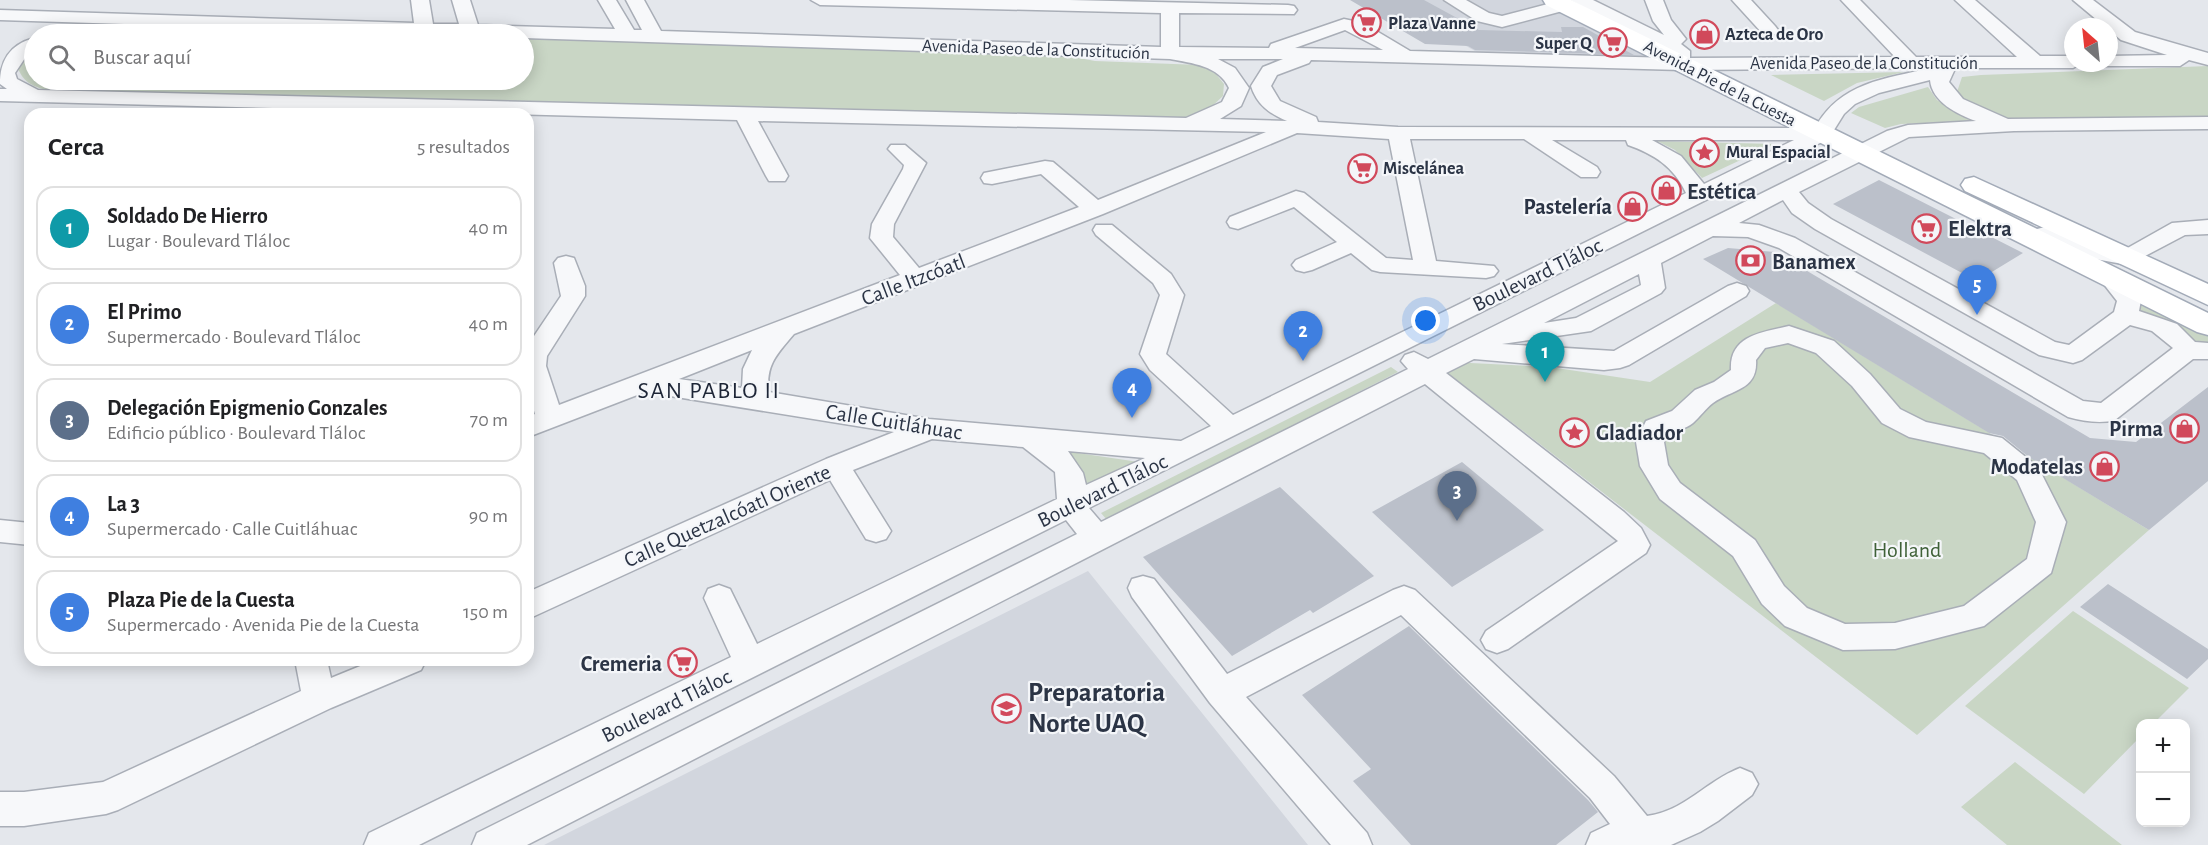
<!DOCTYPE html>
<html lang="es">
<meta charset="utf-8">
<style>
body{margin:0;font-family:"Alegreya Sans",sans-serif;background:#f2f2f2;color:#202124}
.controls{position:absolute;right:18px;bottom:18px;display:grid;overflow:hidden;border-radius:12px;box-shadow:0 3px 15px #0003}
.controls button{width:54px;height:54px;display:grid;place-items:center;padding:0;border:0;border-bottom:2px solid #e0e0e0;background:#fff;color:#202124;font:30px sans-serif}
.compass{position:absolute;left:2064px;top:18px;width:54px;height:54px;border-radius:50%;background:#fff;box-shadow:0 3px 15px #0003;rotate:333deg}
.you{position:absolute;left:1426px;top:321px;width:21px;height:21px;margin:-15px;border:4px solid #fff;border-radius:50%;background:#1a73e8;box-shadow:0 0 0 9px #1a73e833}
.badge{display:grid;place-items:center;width:39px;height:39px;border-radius:50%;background:#d1495b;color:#fff;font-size:20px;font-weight:700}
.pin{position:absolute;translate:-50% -50px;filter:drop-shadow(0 2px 3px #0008)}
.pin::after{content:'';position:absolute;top:32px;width:21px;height:18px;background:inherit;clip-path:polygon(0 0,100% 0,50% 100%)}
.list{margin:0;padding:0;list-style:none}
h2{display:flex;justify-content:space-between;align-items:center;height:78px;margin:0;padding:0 24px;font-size:26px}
h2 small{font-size:20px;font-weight:400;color:#757577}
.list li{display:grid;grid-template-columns:39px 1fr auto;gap:18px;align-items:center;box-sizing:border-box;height:84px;margin:0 12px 12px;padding:0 12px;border:2px solid #e0e0e0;border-radius:18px}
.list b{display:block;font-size:22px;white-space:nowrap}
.list p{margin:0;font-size:20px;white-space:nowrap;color:#757577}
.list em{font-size:20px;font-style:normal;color:#757577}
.icon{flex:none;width:33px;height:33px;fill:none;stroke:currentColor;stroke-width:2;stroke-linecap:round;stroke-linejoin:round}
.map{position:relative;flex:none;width:2208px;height:845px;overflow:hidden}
.search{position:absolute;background:#fff;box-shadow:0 3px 15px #0003;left:24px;top:24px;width:510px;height:66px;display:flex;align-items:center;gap:15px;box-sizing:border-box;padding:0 21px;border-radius:33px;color:#757577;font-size:22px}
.panel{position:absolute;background:#fff;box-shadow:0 3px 15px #0003;left:24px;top:108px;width:510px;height:558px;border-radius:18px}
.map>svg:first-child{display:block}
.built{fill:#d2d6de}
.green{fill:#c9d6c5}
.building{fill:#bbc0ca}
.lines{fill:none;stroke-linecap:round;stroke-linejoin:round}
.minor-casing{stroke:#a9aeb7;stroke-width:3}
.major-casing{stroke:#a3abb8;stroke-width:3}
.minor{fill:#f7f8fa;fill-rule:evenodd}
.major{fill:#fff;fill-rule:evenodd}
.labels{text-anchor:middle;stroke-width:4.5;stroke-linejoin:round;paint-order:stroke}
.far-poi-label{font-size:18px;font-weight:bold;fill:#2b3445;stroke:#f4f6f9;text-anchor:start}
.far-street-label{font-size:18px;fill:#2b3445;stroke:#f4f6f9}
.poi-label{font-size:22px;font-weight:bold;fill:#2b3445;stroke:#f4f6f9;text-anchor:start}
.street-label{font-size:22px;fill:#2b3445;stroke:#f4f6f9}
.park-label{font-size:22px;fill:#3f6138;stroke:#f4f6f9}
.neighbourhood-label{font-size:24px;letter-spacing:1.5px;fill:#1d2536;stroke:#f4f6f9}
.near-poi-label{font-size:27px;font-weight:bold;fill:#2b3445;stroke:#f4f6f9;text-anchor:start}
</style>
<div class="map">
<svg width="2208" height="845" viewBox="0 0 2208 845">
<rect width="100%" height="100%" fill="#e4e7ec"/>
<path class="built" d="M1385 0H1550L1654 53 1639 57 1482 55Z
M1088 571 1308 845H544Z"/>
<path class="green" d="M104 29H128L331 34H71Z
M524 39 1047 52 1095 61 1200 65 1216 74 1224 84 1223 96 1208 110 1185 118 47 90C31 86 23 82 17 66L25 54 34 49V80H524Z
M2208 66V118L2015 120 1984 112 1956 95 1962 77 1981 75Z
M1904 72 1857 83 1824 101 1771 75Z
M1928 87 1937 100 1974 121 1901 124 1885 128 1851 113 1859 107Z
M1657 141 1775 144 1702 178 1675 150Z
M2111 278 2208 325V351L2125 316Z
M1776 303 2149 530 1917 735 1440 367 1450 362 1550 367 1650 382Z
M1391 367 1398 372 1107 520 1101 513Z
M1064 451 1139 462 1080 489Z
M2073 611 2189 688 2154 723 2140 724V737L2084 794 1965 706Z
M2015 762 2122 845H2007L1961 807Z"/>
<path class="building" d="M1350 0H1424L1479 30 1562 32 1561 27H1583L1634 55 1475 50 1468 46 1425 44Z
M1879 180 2023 253 1977 281 1833 204Z
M1728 248 1775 252 2090 438 2136 442 2208 387V481L2149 530 2030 458 2003 436 1989 433 1703 259Z
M1462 462 1544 530 1452 587 1372 512Z
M1280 487 1374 576 1313 613 1310 610 1232 656 1143 557Z
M2108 584 2208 649V659L2187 679 2080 607Z
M1409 626 1588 800 1598 812 1556 845H1411L1353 781 1371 769 1302 695Z"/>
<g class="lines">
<defs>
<path id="minor" d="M411 0H429L433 24H459L452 0H470L478 25 615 29 598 0H616L634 30H642L626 0H644L661 31 1161 47V13L820 5 811 0H1069L1288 5 1294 6 1297 10 1294 14 1179 13V47L1269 48 1271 44 1344 19 1363 23 1410 51 1672 58V54L1570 0H1593L1664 35 1653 21 1645 0H1663L1671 20 1686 39 1681 44 1690 51V58L1895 57 1841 0H1860L1916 57H2017L1955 0H1975L2040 56H2073V63H2082L2073 68H1952L1954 71 1949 82 1963 99 2008 119 2208 117V129L2014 131 1909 137 1799 192 1808 203 1831 219 2055 342 2069 345 2114 312 2117 301 2099 278 2103 273C2121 268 2132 285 2141 300L2139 311 2177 324 2195 342 2208 343V359H2193L2115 420C2100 424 2083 421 2068 417L1779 248 1748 237 1713 236 1661 263 1665 288 1661 293 1591 331 1502 344 1614 351 1728 286 1737 283 1746 286 1749 291 1746 296 1629 365 1620 368 1604 370 1474 359 1446 373 1624 512 1641 528 1650 545 1646 553 1508 649 1497 653 1486 649 1481 640 1486 631 1618 541 1425 384 527 845H472L477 833 1077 534 1066 520 419 845H364L369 833 731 657 704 598 708 589 719 585 730 589 757 644 1057 499 1055 472 1023 447 932 439 853 470 891 531 886 539 876 542 866 539 830 480 528 619V592L826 459 894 432 645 392 528 437V417L535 414 528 391V345L561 296 554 263 558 258 566 256 574 258 585 286V296L547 356 546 366 559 405 900 275 870 238 872 224 903 169 904 165 888 149 891 145H905L926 163 894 224 893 237 919 268 1079 207 1041 174 992 184 984 183 981 178 984 173 1045 161 1053 162 1098 200 1266 132 758 121 788 176 785 181H769L766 176 737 120 0 101V89H7L0 84C0 61 9 45 34 38V52L25 58 15 73 17 79 38 90 1186 118 1222 102 1229 88C1219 66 1192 63 1170 59L524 38V34H432L0 20V10L414 23ZM1345 30 1383 50 1295 48ZM1218 59H1283L1263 67 1251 86C1257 105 1270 114 1287 121L1220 119 1241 106 1249 88 1235 68ZM1311 60 1681 70 1931 68C1885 79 1840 82 1815 128L1398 127 1318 122 1316 117 1280 101 1271 86 1277 75 1309 63ZM1930 80C1932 102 1957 114 1976 121L1908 125 1887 131 1428 359 1414 352 1405 355 1401 361 1408 369 1101 522 1089 508 1822 142 1829 138 1844 114 1855 104 1879 93ZM1297 133 1389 139 1413 260 1386 258 1304 193 1296 191 1230 217 1227 222 1230 227 1238 229 1294 207 1337 242 1296 260 1292 265 1296 270 1304 272 1312 270 1351 253 1372 270 1380 272 1486 278 1494 276 1498 271 1494 266 1436 261 1410 139H1524L1581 177H1597L1600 172 1597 167 1552 140H1626L1628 145C1654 154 1674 167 1686 193L1233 415 1166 354 1184 295 1171 274 1112 225H1096L1093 230 1096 235 1153 283 1160 295 1140 354 1150 370 1211 426 1181 441 929 419 769 392C765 365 778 353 794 334L1103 214ZM1652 140H1794L1704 184 1681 156ZM1783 200 1792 213 1815 229 2039 355 2073 363 2082 360 2130 325 2152 331 2173 348 2101 403 2083 401 1795 238 1759 225 1739 223ZM1639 274 1641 285 1576 318 1544 323ZM752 350 743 369 742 388 679 379ZM1068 451 1145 458 1086 485 1083 473Z
M1444 0H1466L1489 13 1502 16 1563 0 1570 1 1573 5 1570 9 1502 27 1477 21Z
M1732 0H1751L1775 26 1778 30 1775 34H1763Z
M2073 0H2093L2135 32 2208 53V65L2189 60 2180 66H2102L2100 63H2109V56L2167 55 2121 40Z
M2208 220V234L2185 235 2128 265 2068 254 2037 239 2034 234 2037 229 2045 227 2082 243 2124 250 2172 223Z
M1789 326 1834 341 1870 374 1900 409 1926 422 2002 438 2038 467 2066 522 2051 573 1984 626 1895 649 1843 650 1785 626 1762 604 1733 556 1660 499 1640 466 1636 442 1646 421 1672 411 1695 390 1714 382 1731 370C1729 335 1763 332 1789 326ZM1788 343 1816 353 1852 386 1882 423 1909 437 1984 453 2017 480 2036 522 2027 559 1964 606 1895 623 1845 624 1807 608 1784 586 1755 540 1680 483 1668 465 1664 442 1667 434C1675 431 1686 429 1693 423 1700 417 1706 408 1713 403 1733 389 1758 390 1756 360L1765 348Z
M0 520 30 523V545L0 542Z
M1143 576 1154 579 1227 674 1393 590 1404 586 1415 590 1614 776 1647 816C1685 811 1706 781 1740 768L1752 773 1758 784 1752 795 1718 821 1700 832 1671 845H1586L1591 833 1610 824 1590 798 1401 615 1246 697 1367 833 1372 845H1331L1210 703 1132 597 1128 588 1132 579Z
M295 660H327L331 678 375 660H426L421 670 331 708 118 810 106 814 24 826H0V792H24L103 782 301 691Z"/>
<path id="major" d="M1543 0H1571L2208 313V335L2197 332 1546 5Z
M1974 177 2208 284V305L1965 191 1961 185 1965 179Z"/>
</defs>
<use href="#minor" class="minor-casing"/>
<use href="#major" class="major-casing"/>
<use href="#minor" class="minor"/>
<use href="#major" class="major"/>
</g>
<defs>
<symbol id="supermarket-ring" viewBox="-11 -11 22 22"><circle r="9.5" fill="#f4f6f9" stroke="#d1495b" stroke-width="1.5"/><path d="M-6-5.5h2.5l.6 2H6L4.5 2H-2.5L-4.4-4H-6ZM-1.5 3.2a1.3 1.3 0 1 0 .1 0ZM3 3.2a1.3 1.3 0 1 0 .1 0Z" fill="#d1495b"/></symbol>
<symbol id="shop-ring" viewBox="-11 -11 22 22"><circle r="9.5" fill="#f4f6f9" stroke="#d1495b" stroke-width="1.5"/><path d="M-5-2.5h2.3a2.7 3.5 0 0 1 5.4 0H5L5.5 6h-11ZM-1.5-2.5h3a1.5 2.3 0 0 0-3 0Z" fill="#d1495b"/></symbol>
<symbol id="sight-ring" viewBox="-11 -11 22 22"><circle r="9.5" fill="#f4f6f9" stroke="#d1495b" stroke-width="1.5"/><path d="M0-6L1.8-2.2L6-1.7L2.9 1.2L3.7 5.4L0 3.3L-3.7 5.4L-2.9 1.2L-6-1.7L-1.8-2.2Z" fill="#d1495b"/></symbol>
<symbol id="bank-ring" viewBox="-11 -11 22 22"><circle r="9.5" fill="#f4f6f9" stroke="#d1495b" stroke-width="1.5"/><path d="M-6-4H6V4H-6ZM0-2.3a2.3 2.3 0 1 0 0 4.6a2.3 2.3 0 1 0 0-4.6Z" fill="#d1495b"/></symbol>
<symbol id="university-ring" viewBox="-11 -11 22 22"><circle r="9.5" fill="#f4f6f9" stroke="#d1495b" stroke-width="1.5"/><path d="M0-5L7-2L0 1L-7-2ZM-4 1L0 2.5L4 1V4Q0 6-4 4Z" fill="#d1495b"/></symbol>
</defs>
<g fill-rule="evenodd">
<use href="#supermarket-ring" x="1350" y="6" width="33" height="33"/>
<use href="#shop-ring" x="1688" y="18" width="33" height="33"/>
<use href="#supermarket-ring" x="1596" y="26" width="33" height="33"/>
<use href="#sight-ring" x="1688" y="136" width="33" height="33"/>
<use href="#supermarket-ring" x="1346" y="152" width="33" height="33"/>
<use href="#shop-ring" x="1650" y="174" width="33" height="33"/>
<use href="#shop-ring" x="1616" y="190" width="33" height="33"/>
<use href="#supermarket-ring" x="1910" y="212" width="33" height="33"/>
<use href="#bank-ring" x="1734" y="244" width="33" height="33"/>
<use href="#shop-ring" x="2168" y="412" width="33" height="33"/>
<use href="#sight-ring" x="1558" y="416" width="33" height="33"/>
<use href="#shop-ring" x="2088" y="450" width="33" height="33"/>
<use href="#supermarket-ring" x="666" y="646" width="33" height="33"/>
<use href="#university-ring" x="990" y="692" width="33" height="33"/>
</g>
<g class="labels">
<g class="far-poi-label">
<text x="1388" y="29">Plaza Vanne</text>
<text x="1725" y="40">Azteca de Oro</text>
<text x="1592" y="49" text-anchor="end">Super Q</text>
<text x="1726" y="158">Mural Espacial</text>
<text x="1383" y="174">Miscelánea</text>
</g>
<g class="far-street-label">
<text transform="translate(1036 49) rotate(2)" y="6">Avenida Paseo de la Constitución</text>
<text x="1864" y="69">Avenida Paseo de la Constitución</text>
<text transform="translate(1720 83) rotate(27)" y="6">Avenida Pie de la Cuesta</text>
</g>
<g class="poi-label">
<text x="1687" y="199">Estética</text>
<text x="1612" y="214" text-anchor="end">Pastelería</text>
<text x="1948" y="236">Elektra</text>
<text x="1772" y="269">Banamex</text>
<text x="2163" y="436" text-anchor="end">Pirma</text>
<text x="1596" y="440">Gladiador</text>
<text x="2083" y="474" text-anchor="end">Modatelas</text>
<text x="662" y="671" text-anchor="end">Cremeria</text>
</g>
<g class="street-label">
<text transform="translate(1537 274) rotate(-26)" y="8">Boulevard Tláloc</text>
<text transform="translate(913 279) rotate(-21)" y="8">Calle Itzcóatl</text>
<text transform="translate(894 421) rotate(9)" y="8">Calle Cuitláhuac</text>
<text transform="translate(1102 490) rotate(-26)" y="8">Boulevard Tláloc</text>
<text transform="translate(727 515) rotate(-24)" y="8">Calle Quetzalcóatl Oriente</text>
<text transform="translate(666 705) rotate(-26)" y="8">Boulevard Tláloc</text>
</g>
<g class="park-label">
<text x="1907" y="557">Holland</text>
</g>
<g class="neighbourhood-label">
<text x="709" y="398">SAN PABLO II</text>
</g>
<g class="near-poi-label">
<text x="1028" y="701">Preparatoria<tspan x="1028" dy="31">Norte UAQ</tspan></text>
</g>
</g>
</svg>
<div class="controls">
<button>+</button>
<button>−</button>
</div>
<svg class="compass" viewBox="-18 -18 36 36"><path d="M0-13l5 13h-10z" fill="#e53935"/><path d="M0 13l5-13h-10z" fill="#757577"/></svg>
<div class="you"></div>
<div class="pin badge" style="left:1545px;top:382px;background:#0f9aa8">1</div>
<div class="pin badge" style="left:1303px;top:361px;background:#3f7fe0">2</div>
<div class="pin badge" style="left:1457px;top:521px;background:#5c6f8a">3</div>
<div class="pin badge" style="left:1132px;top:418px;background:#3f7fe0">4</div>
<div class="pin badge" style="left:1977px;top:315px;background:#3f7fe0">5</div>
<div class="search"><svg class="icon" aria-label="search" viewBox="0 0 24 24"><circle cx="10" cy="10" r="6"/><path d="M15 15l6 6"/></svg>Buscar aquí</div>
<section class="panel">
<h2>Cerca<small>5 resultados</small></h2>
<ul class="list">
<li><span class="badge" style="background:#0f9aa8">1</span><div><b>Soldado De Hierro</b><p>Lugar · Boulevard Tláloc</p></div><em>40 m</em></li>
<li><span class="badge" style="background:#3f7fe0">2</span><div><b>El Primo</b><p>Supermercado · Boulevard Tláloc</p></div><em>40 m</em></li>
<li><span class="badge" style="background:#5c6f8a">3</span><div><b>Delegación Epigmenio Gonzales</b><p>Edificio público · Boulevard Tláloc</p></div><em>70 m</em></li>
<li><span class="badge" style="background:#3f7fe0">4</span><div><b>La 3</b><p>Supermercado · Calle Cuitláhuac</p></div><em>90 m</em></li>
<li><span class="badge" style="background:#3f7fe0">5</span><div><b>Plaza Pie de la Cuesta</b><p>Supermercado · Avenida Pie de la Cuesta</p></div><em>150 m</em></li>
</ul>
</section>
</div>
